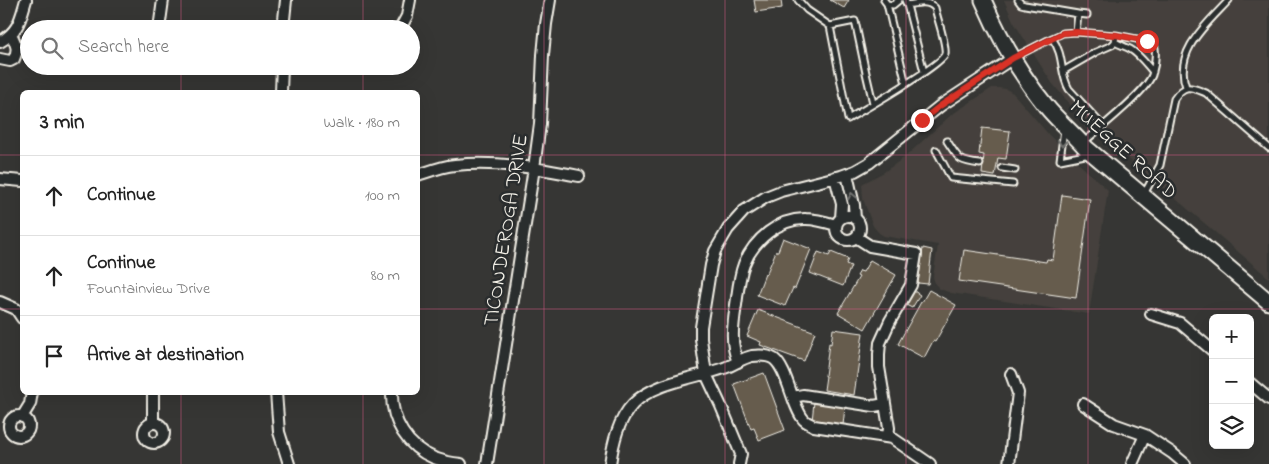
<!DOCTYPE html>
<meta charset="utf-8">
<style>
body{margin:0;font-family:"Indie Flower",sans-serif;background:#f2f2f2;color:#222}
.controls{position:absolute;right:15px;bottom:15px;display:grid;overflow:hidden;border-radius:8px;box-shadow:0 5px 20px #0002}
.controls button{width:45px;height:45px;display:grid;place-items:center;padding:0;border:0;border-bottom:1px solid #e0e0e0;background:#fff;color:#222;font:25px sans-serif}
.stop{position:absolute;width:15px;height:15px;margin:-11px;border:4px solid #d93025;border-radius:50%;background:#fff}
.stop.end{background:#d93025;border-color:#fff;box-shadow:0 1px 5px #0008}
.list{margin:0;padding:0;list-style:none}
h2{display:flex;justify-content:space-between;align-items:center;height:65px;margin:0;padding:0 20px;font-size:21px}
h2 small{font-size:16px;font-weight:400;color:#767676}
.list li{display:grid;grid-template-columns:32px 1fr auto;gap:15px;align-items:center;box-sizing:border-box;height:80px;padding:0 20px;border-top:1px solid #e0e0e0}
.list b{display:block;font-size:19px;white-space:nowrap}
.list p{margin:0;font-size:16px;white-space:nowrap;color:#767676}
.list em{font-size:16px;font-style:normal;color:#767676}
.icon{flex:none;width:28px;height:28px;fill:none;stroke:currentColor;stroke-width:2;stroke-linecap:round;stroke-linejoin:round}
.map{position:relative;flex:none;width:1269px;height:464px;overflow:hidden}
.search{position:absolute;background:#fff;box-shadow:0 5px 20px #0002;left:20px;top:20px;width:400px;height:55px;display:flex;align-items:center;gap:12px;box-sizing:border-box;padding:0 18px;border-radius:28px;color:#767676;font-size:19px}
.panel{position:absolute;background:#fff;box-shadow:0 5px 20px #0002;left:20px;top:90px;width:400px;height:305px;border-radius:8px}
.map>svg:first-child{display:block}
.built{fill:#44413c}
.building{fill:#665c4e;stroke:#f4f1e8}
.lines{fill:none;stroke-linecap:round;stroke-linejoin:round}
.lane-casing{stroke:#f4f1e8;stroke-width:9}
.street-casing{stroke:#f4f1e8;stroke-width:14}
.primary-casing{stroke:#f4f1e8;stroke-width:19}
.lane{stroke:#2a2d2e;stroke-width:5}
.street{stroke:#2a2d2e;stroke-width:10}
.primary{stroke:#2a2d2e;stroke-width:15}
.oneway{stroke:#71726f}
.route{stroke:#d93025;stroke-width:6}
.grid{fill:none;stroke:#d15985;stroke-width:1;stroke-opacity:0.55}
.labels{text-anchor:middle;stroke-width:5;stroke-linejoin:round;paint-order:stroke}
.street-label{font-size:21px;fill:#f4f1e8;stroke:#2a2d2e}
</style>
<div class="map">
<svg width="1269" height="464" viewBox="0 0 1269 464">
<rect width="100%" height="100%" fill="#363634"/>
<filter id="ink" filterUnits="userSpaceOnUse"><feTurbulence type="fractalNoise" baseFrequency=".02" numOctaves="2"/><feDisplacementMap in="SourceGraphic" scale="10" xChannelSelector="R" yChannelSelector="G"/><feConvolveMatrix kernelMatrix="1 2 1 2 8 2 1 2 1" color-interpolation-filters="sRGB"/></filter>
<g filter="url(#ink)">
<path class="built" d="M1004 0H1269V278L1111 144 1073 108 1052 83 1043 69 1013 21Z
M992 88H999L1006 89 1013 93 1049 135 1068 154 1108 190 1089 314 951 293 940 289 935 284 933 277 938 245 884 236 879 233 873 226 863 199 862 184 884 172 905 157 951 115Z"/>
<path class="building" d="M754 0H781L782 8 756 12Z
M830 0H849L844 8Z
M982 128 1010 131 1006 159 998 158 995 176 982 174 984 155 979 154Z
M1062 195 1090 199 1076 298 959 281 964 250 1046 262 1047 259 1053 260Z
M783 238 811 249 795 289 793 288 785 306 757 295 765 274 766 275 776 251H778Z
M923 248 932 250 928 284 918 283Z
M818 252 829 256 831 252 848 259 846 264 851 266 843 286 810 273Z
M870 260 896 275 865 329 838 313 859 277 857 276 860 271 863 272Z
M929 290 956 305 935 342 933 341 924 358 898 344 921 302H922Z
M914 291 920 295 912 308 906 305Z
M758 310 815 332 804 361 760 345 761 342 747 336Z
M833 329 863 333 854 395 824 390 826 376H825L829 343 831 344Z
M764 373 785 430 759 440 754 428 751 429 734 384Z
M814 402 845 407 843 425 812 421Z"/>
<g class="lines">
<defs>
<path id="lane" d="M798 0 807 10 830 26 848 119C863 110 942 65 945 54 947 45 937 18 935 8 928 0 918 3 907 5L905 0
M884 0 887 4 893 5 899 0
M1018 0 1021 4 1025 5 1078 14 1076 32
M887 4 906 84
M907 5 924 72
M1078 14 1087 15
M830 26 855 21 866 73 873 103
M1052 38C1065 56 1059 72 1069 89L1103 126
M1115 42C1120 45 1124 46 1130 49 1139 54 1146 64 1153 72
M1013 58 1052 38 1063 33 1076 32 1116 35 1147 41 1155 48C1156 57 1155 66 1152 75 1146 92 1099 129 1084 142
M1063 71 1096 52 1112 45 1115 42 1116 35
M1186 87C1173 51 1208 23 1229 0
M1064 129 1060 160 1090 154
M947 141C959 159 957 161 980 164
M936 150 951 178 1013 184
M1002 168 1015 170
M1144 194 1160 165 1174 99C1185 83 1191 87 1206 93L1269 148"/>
<path id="street" d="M159 29 163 0
M283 29 286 0
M400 29 407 16 410 0
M0 42C19 31 20 20 26 0
M0 59 10 61 14 59C19 48 16 45 11 34
M281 92 282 66
M847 174 854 205 855 219
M418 175C430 171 443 166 455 165 497 161 538 168 579 176
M835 177 842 204 841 218
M0 179 22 181
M836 228a12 12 0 1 1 24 0a12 12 0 1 1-24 0Z
M856 237 870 246 916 254 911 285 890 321 880 343 879 354V367L889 428 888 437
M0 302 16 309 22 318
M1151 314 1180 323 1213 351
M738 362C730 343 733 325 736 305 738 291 739 277 744 264 754 240 779 218 806 219 816 219 826 222 836 225
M1250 383 1269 399
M276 392 279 432 289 464
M392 392C391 421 407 447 434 458 442 461 452 463 461 464
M793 397 803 395 874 406 885 404
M1083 404 1114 424 1145 435 1172 453 1185 464
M9 426a10 10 0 1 1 20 0a10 10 0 1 1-20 0Z
M22 417 30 404 32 392
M153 423V392
M144 433a10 10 0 1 1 20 0a10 10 0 1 1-20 0Z
M487 464 534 168 540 124 543 55 546 24 550 0
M610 464C613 443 618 420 633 404 654 382 696 378 724 368 734 365 742 358 752 356 759 355 768 355 774 359 788 370 792 407 804 420 807 423 811 424 814 426L892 438 930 464
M739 464 741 454 721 406 706 374 701 339V327L711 265 715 251 728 229 744 211 766 197 781 191 841 176 855 171 869 163 940 106 1013 58
M1009 464 1018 393 1011 374
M1132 464 1145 435"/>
<path id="primary" d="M983 0C999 37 1020 74 1046 106 1058 121 1073 133 1086 148L1269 302"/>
</defs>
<use href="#lane" class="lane-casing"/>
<use href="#street" class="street-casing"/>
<use href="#primary" class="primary-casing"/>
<use href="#lane" class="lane"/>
<use href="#street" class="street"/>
<use href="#primary" class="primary"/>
</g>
<defs><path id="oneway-chevron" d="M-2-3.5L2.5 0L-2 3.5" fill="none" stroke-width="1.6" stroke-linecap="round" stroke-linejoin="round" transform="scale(1.25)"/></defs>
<g class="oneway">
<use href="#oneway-chevron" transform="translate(1062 143) rotate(97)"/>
<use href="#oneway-chevron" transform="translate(852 196) rotate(-102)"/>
</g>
</g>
<g class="lines" filter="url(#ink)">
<path class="route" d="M922 120 940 106 1013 58 1063 33 1076 32 1116 35 1147 41"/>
</g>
<path class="grid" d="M181 0V29M363 0V29M544 0V464M725 0V464M906 0V464M1088 0V464M181 66V92M363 66V92M0 155H22M418 155H1269M0 309H22M418 309H1269M181 392V464M363 392V464"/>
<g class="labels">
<g class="street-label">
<text transform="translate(1124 149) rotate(42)" y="7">MUEGGE ROAD</text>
<text transform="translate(505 230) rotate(-81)" y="7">TICONDEROGA DRIVE</text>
</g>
</g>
</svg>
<div class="controls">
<button>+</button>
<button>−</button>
<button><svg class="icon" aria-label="layers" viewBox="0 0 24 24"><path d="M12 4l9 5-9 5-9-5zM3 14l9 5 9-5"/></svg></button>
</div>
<div class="stop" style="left:1147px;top:41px"></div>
<div class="stop end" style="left:922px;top:120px"></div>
<div class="search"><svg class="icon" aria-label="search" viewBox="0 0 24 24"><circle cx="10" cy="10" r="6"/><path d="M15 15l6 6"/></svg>Search here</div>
<section class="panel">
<h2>3 min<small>Walk · 180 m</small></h2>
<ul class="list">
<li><svg class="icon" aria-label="ahead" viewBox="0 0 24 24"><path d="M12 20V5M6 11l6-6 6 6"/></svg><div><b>Continue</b></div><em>100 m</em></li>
<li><svg class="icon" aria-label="ahead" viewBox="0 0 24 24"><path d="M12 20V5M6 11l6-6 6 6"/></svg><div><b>Continue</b><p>Fountainview Drive</p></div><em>80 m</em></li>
<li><svg class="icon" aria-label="arrive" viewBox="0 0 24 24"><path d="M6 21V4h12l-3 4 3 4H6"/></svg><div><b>Arrive at destination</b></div></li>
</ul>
</section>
</div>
